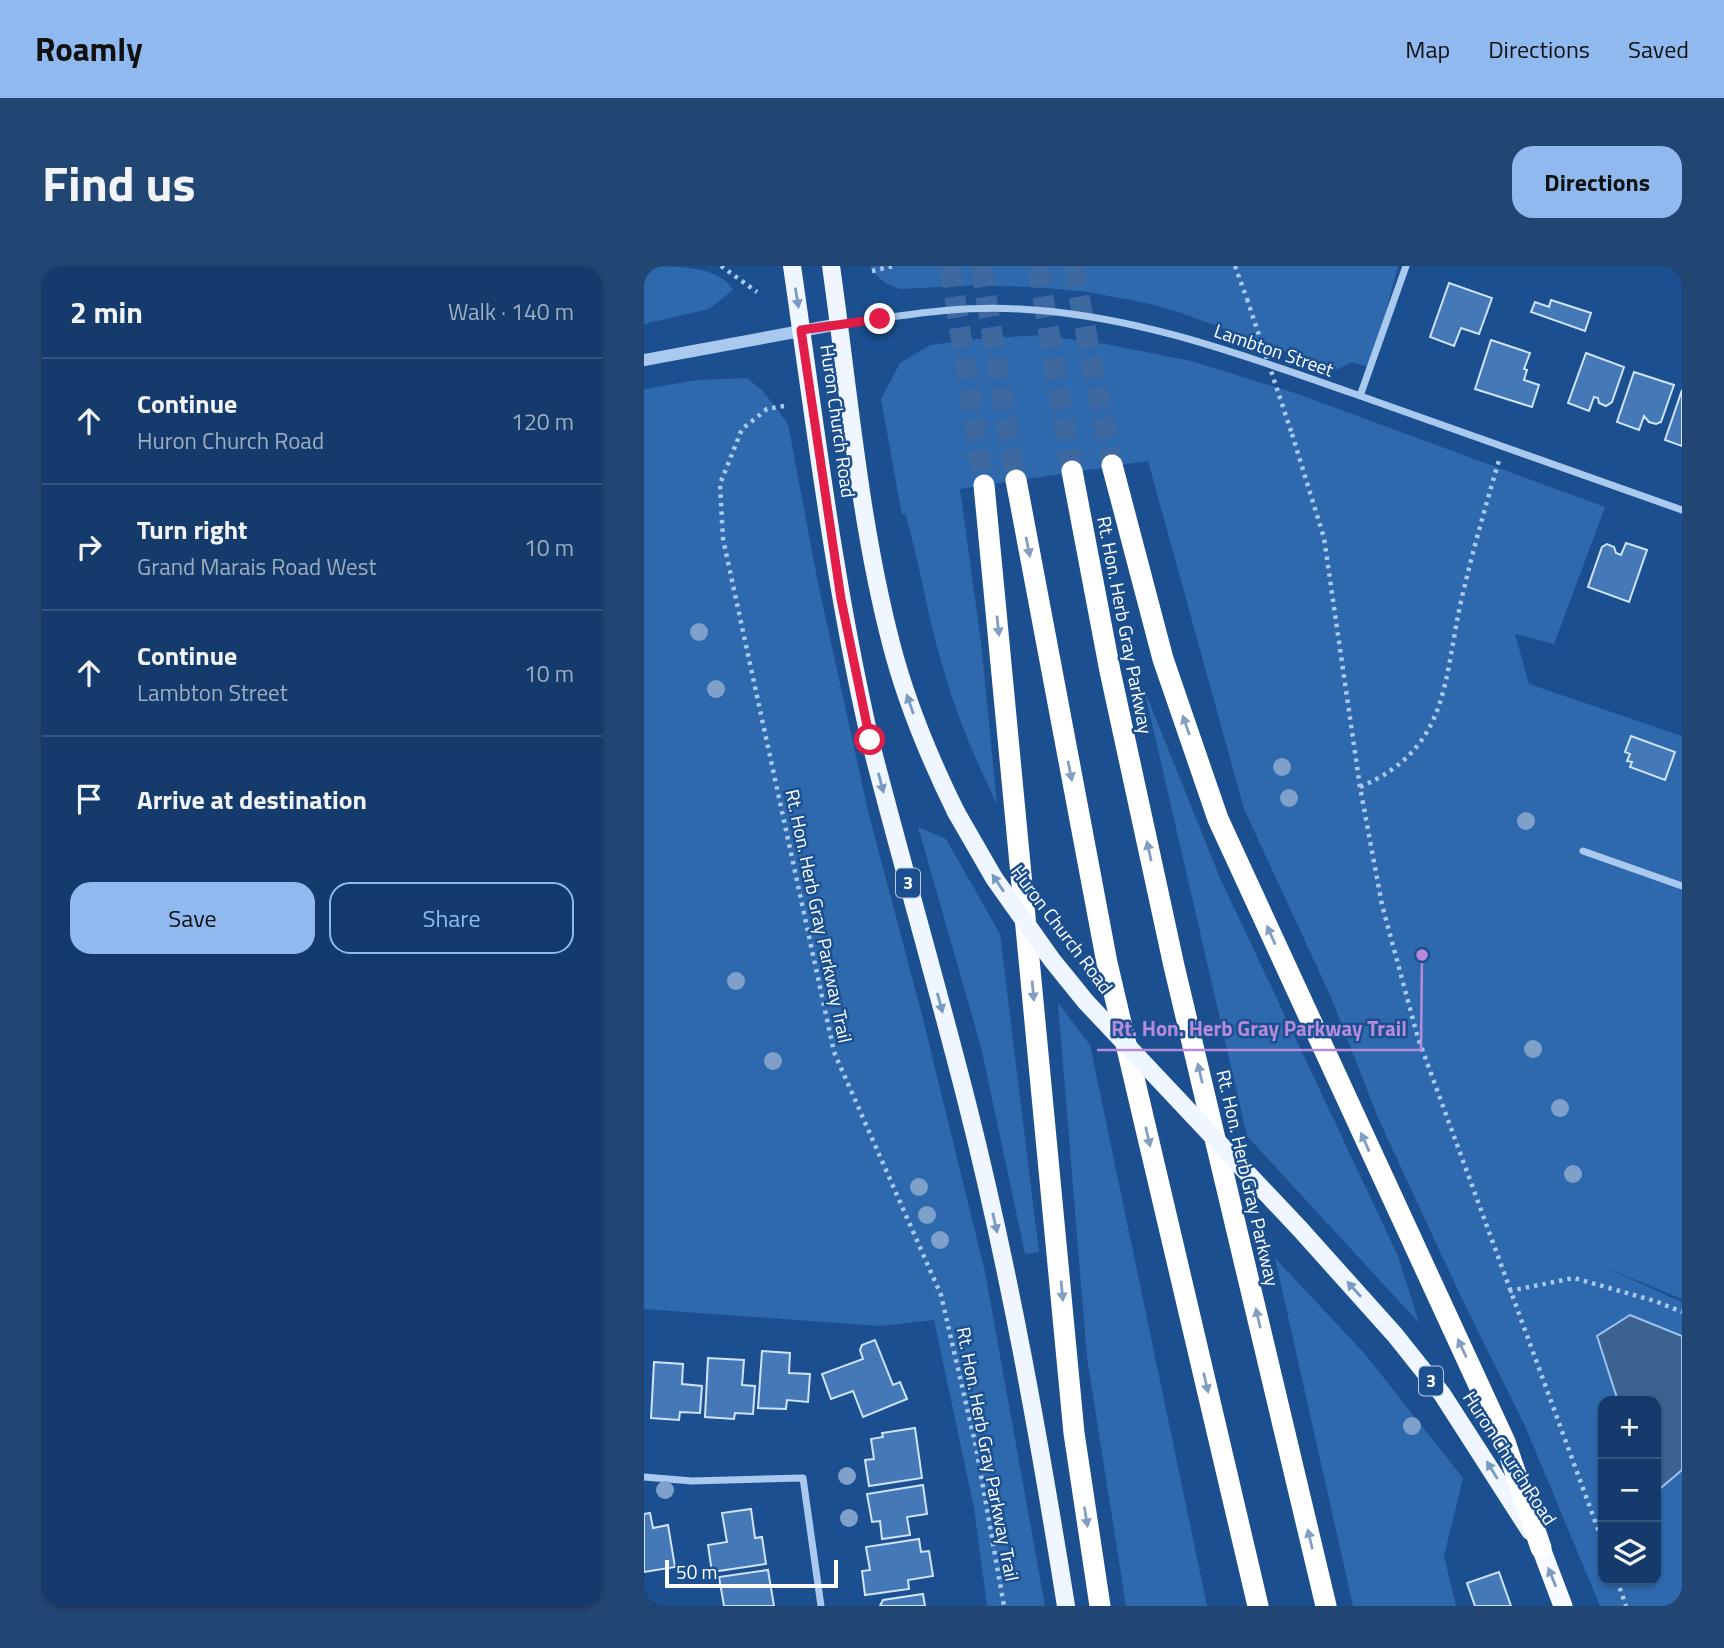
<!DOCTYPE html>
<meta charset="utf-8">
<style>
body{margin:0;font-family:"Titillium Web",sans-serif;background:#214673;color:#f1f3f6}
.controls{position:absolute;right:21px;bottom:21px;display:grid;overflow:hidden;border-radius:14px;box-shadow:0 2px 5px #0004}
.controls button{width:63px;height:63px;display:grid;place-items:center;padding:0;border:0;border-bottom:2px solid #33557e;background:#143b6b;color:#f1f3f6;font:35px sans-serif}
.scale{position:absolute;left:21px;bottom:18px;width:173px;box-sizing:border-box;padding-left:7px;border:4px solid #fff;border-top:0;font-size:19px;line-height:24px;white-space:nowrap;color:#fff;-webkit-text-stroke:5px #1b4f8f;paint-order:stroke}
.stop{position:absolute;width:21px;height:21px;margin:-16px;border:5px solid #e11d48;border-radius:50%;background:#fff}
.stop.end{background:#e11d48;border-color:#fff;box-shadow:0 2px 7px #0008}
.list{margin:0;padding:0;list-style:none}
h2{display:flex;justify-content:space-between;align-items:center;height:91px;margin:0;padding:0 28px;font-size:30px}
h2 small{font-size:23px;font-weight:400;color:#9dadc1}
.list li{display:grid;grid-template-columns:46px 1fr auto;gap:21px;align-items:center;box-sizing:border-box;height:126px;padding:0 28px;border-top:2px solid #33557e}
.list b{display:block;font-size:26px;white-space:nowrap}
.list p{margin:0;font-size:23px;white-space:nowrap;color:#9dadc1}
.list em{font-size:23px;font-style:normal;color:#9dadc1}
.actions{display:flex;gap:14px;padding:21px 28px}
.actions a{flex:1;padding:16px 0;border:2px solid #90b9f0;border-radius:21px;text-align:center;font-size:24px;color:#90b9f0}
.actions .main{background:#90b9f0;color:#111}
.icon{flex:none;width:38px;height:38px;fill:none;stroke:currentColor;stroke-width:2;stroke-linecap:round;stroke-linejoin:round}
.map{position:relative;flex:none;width:1038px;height:1340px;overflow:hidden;border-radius:21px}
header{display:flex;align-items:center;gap:42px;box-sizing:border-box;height:98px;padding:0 35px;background:#90b9f0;color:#111}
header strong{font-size:33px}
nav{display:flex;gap:38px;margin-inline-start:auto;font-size:24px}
.intro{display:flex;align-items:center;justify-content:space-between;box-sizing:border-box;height:168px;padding:0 42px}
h1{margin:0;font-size:49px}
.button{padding:18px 32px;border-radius:21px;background:#90b9f0;color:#111;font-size:24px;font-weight:700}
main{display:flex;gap:42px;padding:0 42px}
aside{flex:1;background:#143b6b;border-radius:21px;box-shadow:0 2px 5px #0004}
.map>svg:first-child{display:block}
.green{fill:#2e69ad;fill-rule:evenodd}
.water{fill:#3c6290;stroke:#9cc4f0;stroke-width:2}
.building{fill:#4478b7;stroke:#cfe3fa;stroke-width:2}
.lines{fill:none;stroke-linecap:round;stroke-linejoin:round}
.motorway-tunnel{stroke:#3d69a0;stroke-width:21;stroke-dasharray:21 10;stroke-linecap:butt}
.path{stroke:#a9c9ee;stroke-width:4.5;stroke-dasharray:3.5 5;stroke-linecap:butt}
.minor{stroke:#a9c9ee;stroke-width:7}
.tertiary{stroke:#a9c9ee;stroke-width:12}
.primary{stroke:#f0f6ff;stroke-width:18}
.trunk{stroke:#f8faff;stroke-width:19}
.motorway{stroke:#fff;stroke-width:21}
.path-bridge{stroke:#a9c9ee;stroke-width:4.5;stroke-dasharray:3.5 5;stroke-linecap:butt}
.primary-bridge{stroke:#f0f6ff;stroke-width:18}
.tree{fill:#7ea0ca}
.oneway{fill:#7b9ac1}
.oneway2{fill:#829ec1}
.oneway3{fill:#7e9cc1}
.route{stroke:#e11d48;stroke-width:9}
.labels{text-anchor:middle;stroke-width:5;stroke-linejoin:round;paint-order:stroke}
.shield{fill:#1b4f8f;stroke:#bbcadd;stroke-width:2}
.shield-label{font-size:18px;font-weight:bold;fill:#fff}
.street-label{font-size:19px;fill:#fff;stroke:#1b4f8f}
.leader{fill:none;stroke:#b68bdc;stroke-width:2.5}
.callout-dot{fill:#b68bdc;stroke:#1b4f8f;stroke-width:2.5}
.callout-label{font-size:21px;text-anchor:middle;font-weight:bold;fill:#b68bdc;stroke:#1b4f8f;stroke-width:5;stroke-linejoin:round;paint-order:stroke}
</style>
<header>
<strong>Roamly</strong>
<nav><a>Map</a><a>Directions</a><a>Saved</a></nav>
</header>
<div class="intro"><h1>Find us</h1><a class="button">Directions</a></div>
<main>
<aside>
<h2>2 min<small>Walk · 140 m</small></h2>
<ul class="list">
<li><svg class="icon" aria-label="ahead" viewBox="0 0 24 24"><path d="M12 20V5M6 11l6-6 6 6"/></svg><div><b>Continue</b><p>Huron Church Road</p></div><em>120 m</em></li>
<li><svg class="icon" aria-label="right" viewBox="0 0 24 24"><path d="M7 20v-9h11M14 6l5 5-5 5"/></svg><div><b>Turn right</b><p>Grand Marais Road West</p></div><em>10 m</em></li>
<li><svg class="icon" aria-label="ahead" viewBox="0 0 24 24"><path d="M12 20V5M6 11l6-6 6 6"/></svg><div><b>Continue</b><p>Lambton Street</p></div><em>10 m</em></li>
<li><svg class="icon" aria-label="arrive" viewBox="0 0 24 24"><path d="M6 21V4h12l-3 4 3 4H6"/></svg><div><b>Arrive at destination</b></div></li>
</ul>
<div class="actions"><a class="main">Save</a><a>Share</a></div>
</aside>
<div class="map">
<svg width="1038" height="1340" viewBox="0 0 1038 1340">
<rect width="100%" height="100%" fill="#1b4f8f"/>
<path class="green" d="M0 0C29 0 77 0 89 24L65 43 0 58Z
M226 0H754L727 102 708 96 692 104 532 45 502 37 444 26 389 21 334 19 256 23 241 17 228 5Z
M396 69 461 78 547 95 651 127 961 241 910 378 871 368 885 418 1038 470V1033L955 999 1038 1036V1340H956L881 1160 818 1033 735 854 686 729 600 543 504 195 316 223 337 376 353 538C329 490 309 440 295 388 282 342 275 294 261 247L258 249 237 133 256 97 286 79 332 73ZM959 1135H1012V1314H959Z
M103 112 119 125 144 158 174 317 224 545 279 753 341 1006 401 1340H343L330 1242 290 1054 236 1060 0 1043V123L53 114Z
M500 423 576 612 754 990 775 1057 603 870Z
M274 561 302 573 356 668 395 986 381 988 337 781Z
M414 737 446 779 563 1340H482L443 1092Z
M631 992 720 1087 819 1212 800 1290 812 1340H709Z"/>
<path class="water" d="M986 1049 1038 1070V1204L1012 1226V1135H974L953 1070Z"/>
<path class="building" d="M805 17 848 32 835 68 817 62 810 80 786 71Z
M907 34 947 47 941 65 887 46 891 36 905 41Z
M847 74 886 87 880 103 883 104 880 114 895 119 888 141 831 123Z
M942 87 980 101 968 136 962 140 955 137 954 132 950 131 945 145 924 137Z
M990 106 1030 119 1017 156 1012 158 1005 156 1000 150 995 164 973 156Z
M1038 124V180L1021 174Z
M982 277 1003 284 985 336 944 321 958 281 963 278 970 281 972 287 977 289Z
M987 470 1031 486 1021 514 986 501 988 496 983 495 986 488 981 486Z
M231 1074 249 1119 256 1116 263 1133 219 1151 209 1125 187 1133 178 1108 219 1093 216 1084 218 1079Z
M118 1085 146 1087 145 1107 166 1108 164 1136 143 1134 142 1143 114 1142Z
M64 1092 100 1094 98 1119 111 1120 109 1148 91 1147 90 1153 61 1151Z
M10 1096 39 1098 38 1118 58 1120 56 1147 36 1146 35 1154 7 1152Z
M271 1162 278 1212 225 1220 221 1194 230 1193 227 1173 239 1171 238 1167Z
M279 1219 283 1248 263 1251 266 1269 238 1273 236 1255 228 1256 223 1228Z
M107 1243 111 1272 118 1271 122 1298 68 1306 64 1279 83 1276 78 1247Z
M6 1247 9 1262 24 1259 31 1301 0 1306V1248Z
M275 1273 277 1286 285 1285 289 1310 264 1314 265 1323 221 1329 218 1305 226 1304 222 1281Z
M124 1304 130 1340H80L75 1311Z
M855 1306 867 1340H831L823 1317Z
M279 1328 281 1340H236L239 1334Z"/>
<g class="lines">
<path class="motorway-tunnel" d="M306 0 340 219
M337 0 372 214
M394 0 428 205
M429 0 468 199"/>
<path class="path" d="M77 0 113 26
M591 0 603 33
M228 5 249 0
M140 140 123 143 98 163 76 218 79 273 190 786 297 1029 332 1181 360 1340
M648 168 680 272 716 521 738 639 774 772 959 1277
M716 521C807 482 799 413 818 331 829 284 842 238 856 191
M865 1025 930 1012 1011 1035 1038 1046
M973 1314 982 1340"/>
<path class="minor" d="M196 58C256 50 315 39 375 43 492 49 599 89 708 127 818 166 928 205 1038 244
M716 130 762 0
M939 585 1038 620
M0 1211 48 1215 159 1212 177 1340"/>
<path class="tertiary" d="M0 94 195 58"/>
<path class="primary" d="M148 0C171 158 190 318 226 474 257 595 292 715 323 837 365 1003 395 1171 422 1340
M187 0C205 126 215 254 247 377 262 436 285 491 312 546
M656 963 751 1069 798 1128 886 1265"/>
<path class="trunk" d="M897 1282 919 1340"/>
<path class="motorway" d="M468 199 519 393 574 553 861 1176 897 1282
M428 205 466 405 530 700 682 1340
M372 214 463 697 614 1340
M340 219 430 1167 456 1340"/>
<path class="path-bridge" d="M603 33 648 168"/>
<path class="primary-bridge" d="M312 546 350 612 408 694 442 736 656 963"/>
</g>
<g class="tree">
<circle cx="55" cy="366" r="9"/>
<circle cx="72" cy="423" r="9"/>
<circle cx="638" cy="501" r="9"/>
<circle cx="645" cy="532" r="9"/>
<circle cx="882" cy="555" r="9"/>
<circle cx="92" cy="715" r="9"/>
<circle cx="889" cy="783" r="9"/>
<circle cx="129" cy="795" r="9"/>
<circle cx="916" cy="842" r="9"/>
<circle cx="929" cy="908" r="9"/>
<circle cx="275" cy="921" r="9"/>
<circle cx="283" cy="949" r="9"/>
<circle cx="296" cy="974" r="9"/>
<circle cx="768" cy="1160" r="9"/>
<circle cx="203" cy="1210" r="9"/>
<circle cx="21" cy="1224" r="9"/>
<circle cx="205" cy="1252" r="9"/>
</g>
<defs><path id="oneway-solid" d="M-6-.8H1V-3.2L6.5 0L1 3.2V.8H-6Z" transform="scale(1.75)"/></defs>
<g class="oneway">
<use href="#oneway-solid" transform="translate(153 32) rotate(81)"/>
<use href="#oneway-solid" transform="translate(266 438) rotate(-109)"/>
<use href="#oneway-solid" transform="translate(237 517) rotate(75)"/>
<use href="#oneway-solid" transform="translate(354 617) rotate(-124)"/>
<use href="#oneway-solid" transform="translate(296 737) rotate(75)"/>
<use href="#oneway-solid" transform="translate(351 957) rotate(77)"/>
<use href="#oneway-solid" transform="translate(710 1023) rotate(-132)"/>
<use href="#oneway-solid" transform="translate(848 1204) rotate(-122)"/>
</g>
<g class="oneway2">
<use href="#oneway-solid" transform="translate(384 281) rotate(79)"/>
<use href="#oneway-solid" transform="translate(354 360) rotate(84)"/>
<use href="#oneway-solid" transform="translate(542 459) rotate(-109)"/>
<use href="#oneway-solid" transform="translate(426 505) rotate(79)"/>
<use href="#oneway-solid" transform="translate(505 585) rotate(-102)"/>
<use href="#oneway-solid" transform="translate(627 669) rotate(-114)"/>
<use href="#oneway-solid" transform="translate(389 725) rotate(85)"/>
<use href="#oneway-solid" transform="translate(556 807) rotate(-103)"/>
<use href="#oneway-solid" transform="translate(504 871) rotate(77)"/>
<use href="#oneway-solid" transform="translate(721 876) rotate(-114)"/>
<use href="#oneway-solid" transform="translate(418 1025) rotate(85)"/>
<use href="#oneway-solid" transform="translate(614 1052) rotate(-103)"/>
<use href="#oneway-solid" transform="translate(818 1082) rotate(-115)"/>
<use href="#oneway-solid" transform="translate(562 1117) rotate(77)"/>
<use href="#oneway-solid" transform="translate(442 1251) rotate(81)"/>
<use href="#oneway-solid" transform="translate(666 1273) rotate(-103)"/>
</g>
<use class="oneway3" href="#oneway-solid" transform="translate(908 1311) rotate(-112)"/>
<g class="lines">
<path class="route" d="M226 474 197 333 157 64 236 53"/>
</g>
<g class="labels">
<g class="shield">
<rect x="252" y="602.5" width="24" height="29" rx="5"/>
<rect x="775" y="1100.5" width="24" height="29" rx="5"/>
</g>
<g class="shield-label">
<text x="264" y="623">3</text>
<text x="787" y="1121">3</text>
</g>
<g class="street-label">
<text transform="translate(630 84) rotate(19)" y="7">Lambton Street</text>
<text transform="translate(194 155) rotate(82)" y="7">Huron Church Road</text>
<text transform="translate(481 359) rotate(79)" y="7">Rt. Hon. Herb Gray Parkway</text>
<text transform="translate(175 650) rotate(78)" y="7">Rt. Hon. Herb Gray Parkway Trail</text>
<text transform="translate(418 663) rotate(53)" y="7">Huron Church Road</text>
<text transform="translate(604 912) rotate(77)" y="7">Rt. Hon. Herb Gray Parkway</text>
<text transform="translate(344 1188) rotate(79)" y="7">Rt. Hon. Herb Gray Parkway Trail</text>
<text transform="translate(866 1192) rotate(57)" y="7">Huron Church Road</text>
</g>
</g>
<path class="leader" d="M778 689L777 784H453"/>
<circle class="callout-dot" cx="778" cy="689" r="7"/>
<g class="callout-label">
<text x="615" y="770">Rt. Hon. Herb Gray Parkway Trail</text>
</g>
</svg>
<div class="controls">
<button>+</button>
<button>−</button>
<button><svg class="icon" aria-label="layers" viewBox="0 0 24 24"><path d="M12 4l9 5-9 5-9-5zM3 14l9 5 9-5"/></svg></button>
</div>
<div class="scale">50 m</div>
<div class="stop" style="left:226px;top:474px"></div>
<div class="stop end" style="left:236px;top:53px"></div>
</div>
</main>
